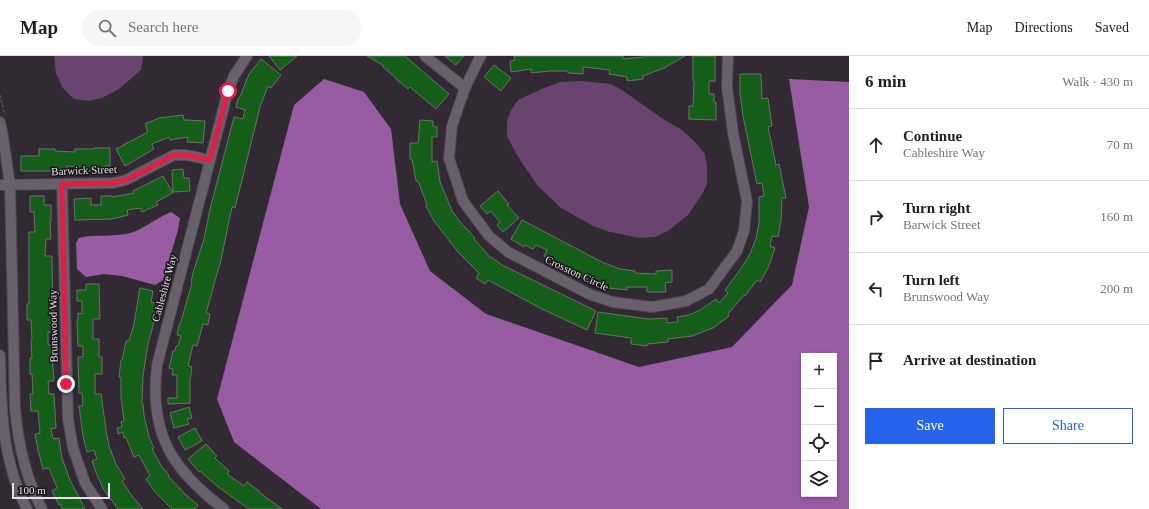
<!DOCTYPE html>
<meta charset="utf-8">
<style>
body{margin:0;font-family:Georgia,serif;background:#f6f6f6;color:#202124}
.controls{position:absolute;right:12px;bottom:12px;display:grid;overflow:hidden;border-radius:0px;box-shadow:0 1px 3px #0004}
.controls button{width:36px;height:36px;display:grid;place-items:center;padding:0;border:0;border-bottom:1px solid #e0e0e0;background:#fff;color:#202124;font:20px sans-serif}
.scale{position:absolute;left:12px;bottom:10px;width:98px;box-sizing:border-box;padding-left:4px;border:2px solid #e7e2e8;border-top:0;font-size:11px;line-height:14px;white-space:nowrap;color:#e7e2e8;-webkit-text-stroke:3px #181418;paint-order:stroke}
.stop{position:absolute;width:12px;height:12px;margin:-9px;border:3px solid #e11d48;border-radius:50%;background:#fff}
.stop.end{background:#e11d48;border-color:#fff;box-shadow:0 1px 4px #0008}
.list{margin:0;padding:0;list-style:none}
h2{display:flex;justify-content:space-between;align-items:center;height:52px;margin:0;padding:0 16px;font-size:17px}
h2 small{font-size:13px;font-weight:400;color:#757577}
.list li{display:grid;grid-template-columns:26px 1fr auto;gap:12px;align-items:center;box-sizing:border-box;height:72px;padding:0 16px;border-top:1px solid #e0e0e0}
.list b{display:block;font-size:15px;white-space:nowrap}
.list p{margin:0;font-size:13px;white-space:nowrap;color:#757577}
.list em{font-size:13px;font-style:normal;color:#757577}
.actions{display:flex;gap:8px;padding:12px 16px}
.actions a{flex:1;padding:9px 0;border:1px solid #2563eb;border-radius:0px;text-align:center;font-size:14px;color:#2563eb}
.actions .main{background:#2563eb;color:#fff}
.icon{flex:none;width:22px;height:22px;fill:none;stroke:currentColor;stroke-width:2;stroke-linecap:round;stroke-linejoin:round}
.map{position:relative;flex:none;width:849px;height:453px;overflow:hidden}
header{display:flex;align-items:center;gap:24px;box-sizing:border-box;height:56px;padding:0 20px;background:#fff;border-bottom:1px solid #e0e0e0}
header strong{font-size:19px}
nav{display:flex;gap:22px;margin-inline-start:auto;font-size:14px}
.search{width:280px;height:36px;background:#f6f6f6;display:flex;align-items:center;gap:10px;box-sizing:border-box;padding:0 14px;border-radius:22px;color:#757577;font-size:15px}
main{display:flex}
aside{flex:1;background:#fff}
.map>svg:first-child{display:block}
.green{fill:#68446e}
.water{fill:#985ca2;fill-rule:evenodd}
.building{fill:#155e1a;stroke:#687268}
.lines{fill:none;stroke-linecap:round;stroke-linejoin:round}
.minor-casing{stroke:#4b454c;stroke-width:12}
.path{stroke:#69626a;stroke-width:1;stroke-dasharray:3 2;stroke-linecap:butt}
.minor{stroke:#68606a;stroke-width:10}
.route{stroke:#e11d48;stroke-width:5}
.labels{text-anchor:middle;stroke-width:3;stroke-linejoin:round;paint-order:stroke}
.street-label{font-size:11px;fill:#e7e2e8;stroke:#181418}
</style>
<header>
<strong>Map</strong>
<div class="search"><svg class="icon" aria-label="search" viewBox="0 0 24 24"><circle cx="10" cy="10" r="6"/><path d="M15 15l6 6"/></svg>Search here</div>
<nav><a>Map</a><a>Directions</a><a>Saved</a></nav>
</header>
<main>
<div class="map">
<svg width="849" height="453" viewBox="0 0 849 453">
<rect width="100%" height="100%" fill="#322a33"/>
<path class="green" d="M54 0H143V1L141 14 119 33 102 42 89 45 74 43 62 31 56 17Z
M580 25 611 28 622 34 663 63 682 74 695 86 705 98 707 111V128L703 137 688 159 668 175 655 181 640 182 610 176 593 170 561 152 537 129 517 99 507 80V66L511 54 518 44 544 32 560 26Z"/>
<path class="water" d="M324 23 364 36 391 73 400 148 430 215 486 258 639 311 732 291 792 229 809 151 789 23 849 26V453H321L234 386 217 343 294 49ZM804 300H834V438H804Z
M171 156 180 162 178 174 163 224 155 229 122 220 104 218 86 221 77 213 76 187 79 182C94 178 110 181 126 178 142 175 156 162 171 156Z"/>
<path class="building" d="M269 0H297L280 14Z
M367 0H405L449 38 436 53 410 31 408 33 396 23V22L383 11 384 10Z
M445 0H464L456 9Z
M514 0H623V3L643 1V0H685L664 12 643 20V23L627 25V21L609 18 610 14 583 11V18L568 17V15H550L531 17V13L511 16 510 5 515 4Z
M693 0H715V25H709V38H714V46H716V64L689 63V50H693L694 25H693Z
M261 3 281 19 271 32 268 30 260 51 235 152 232 151 221 204 206 257 210 258 208 269 203 268 197 290 193 289 188 310 192 311 190 325V347L168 348V342H177V319H172L173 313 169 312 173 295H175L176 290H178L181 280 177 279 179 269H180L192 227 191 226 193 217 204 183 210 153 234 61 243 63 245 54 236 51 238 43H239L249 18Z
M494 9 511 22 501 35 484 21Z
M740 18H761L762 43 768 42 772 70 768 71 776 109 779 108 786 142H782L781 165 778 181 772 180 770 190 775 192 768 212 760 226 757 224 745 240 744 239 728 258 729 260 713 272 692 280 668 283V286L647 288V290L631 288V282L595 277 598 256 649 263 667 262V267L678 266 677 261 689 259 700 254 716 243 719 247 728 237 725 234 740 214 750 198 756 182 759 167V141L764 140 762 127 757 128 743 60 740 37Z
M183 59 184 64 205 65 203 87 187 86 188 81 170 84 169 81 152 88 154 93 125 110 116 93 148 76 145 68 159 62Z
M420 64 433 65V70L437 71V81H432V106L437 105 440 126 446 140 452 155 463 170H464L475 182 474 183 491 202V201L502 209 596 255 587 274 540 252 488 224 485 228 476 222 479 217 458 196 434 165 426 150 427 149 418 125H416L412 103H410V87H418Z
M94 92H110V110H105V115H81L80 111 67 110V115H21V100H39V93H55V95L75 96V93H94Z
M183 113 184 122H189L190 135 173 136 172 114Z
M163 120 173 137 156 146 158 149 142 156 140 152 127 154 128 159 112 163 75 164 74 143 91 142V149H101V140H112V141L134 137 133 135Z
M498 135 509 148 507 149 519 162 503 176 497 169 500 166 491 155 487 158 480 150Z
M30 140H44V149H51V165H50L51 183H46L45 200H52L53 276H48V289H53L54 299H52L54 325H48L49 338H54L56 372 51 373 53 383 59 382 62 402 70 424 85 453H63L60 448 59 449 52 435 57 432 49 412 43 413 38 394 35 378 40 377 38 355H31L30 338H33L32 318H30V302H32L31 284H32L31 264H27V248H29V176H35L34 156H30Z
M522 164 602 206 620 213 635 215V217L656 218V215L672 214V226L665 227 666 236H647V231H627V234L609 232 594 227 544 200 547 194 536 189 533 193 525 189 524 191 511 183Z
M86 228H99L100 263H93V283H99V301H102V318H95V338H101L106 374 109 390 116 408 125 423 122 425 132 440 143 453H118L104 434 97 419 92 405 97 403 94 394 87 396 83 380 79 350H83L82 337H79L78 301H83V290H78L77 265H78V257L82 258V245H77V234H86Z
M140 232 153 235 151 246 159 248 148 288 143 320 142 348H143L144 359 149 381 154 392 152 393 162 411 169 419 168 420 186 439 198 449 195 453H172L155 436 146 423 150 420 139 399 134 401 126 381 124 382 123 376 118 378 117 372 122 371 121 366 124 365 121 342V322L119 321 121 304H122L126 285H129L134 268Z
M189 351 192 362 187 363 189 368 174 372 170 357Z
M195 372 202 385 185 394 178 381Z
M206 388 217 400 215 402 229 415 227 418 244 430 247 426 259 435V436L282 453H249L217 430 200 415 199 416 188 403Z"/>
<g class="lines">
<defs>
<path id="minor" d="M425 0 465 32
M481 0 480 1 465 32 452 70 449 102 463 145 489 180 508 196 591 239 613 246 652 251 686 245 709 233 737 195 744 175 747 145 733 77 727 31 728 0
M0 66 3 80 10 129 15 352C18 387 25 421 42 453
M62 128 68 363 73 392 85 427 102 453
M0 129 113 127 126 124 174 99H186L210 104
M0 299C1 352 2 405 27 453
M224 453C171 413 149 377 157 309L228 35 234 20 247 0"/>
</defs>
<use href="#minor" class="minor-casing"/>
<path class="path" d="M0 39 5 59"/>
<use href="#minor" class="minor"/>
</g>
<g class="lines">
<path class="route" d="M66 328 62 128 113 127 126 124 174 99H186L210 104 228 35"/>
</g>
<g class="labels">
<g class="street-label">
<text transform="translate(84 114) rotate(-2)" y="4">Barwick Street</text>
<text transform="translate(577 217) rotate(25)" y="4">Crosston Circle</text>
<text transform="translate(164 232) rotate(-75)" y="4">Cableshire Way</text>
<text transform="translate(53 270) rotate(-91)" y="4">Brunswood Way</text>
</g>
</g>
</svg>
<div class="controls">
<button>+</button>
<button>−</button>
<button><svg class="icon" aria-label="locate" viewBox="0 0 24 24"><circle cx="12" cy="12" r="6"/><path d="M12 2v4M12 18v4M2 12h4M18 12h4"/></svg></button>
<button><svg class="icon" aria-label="layers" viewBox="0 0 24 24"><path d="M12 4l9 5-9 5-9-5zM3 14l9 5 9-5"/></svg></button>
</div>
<div class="scale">100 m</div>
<div class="stop" style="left:228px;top:35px"></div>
<div class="stop end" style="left:66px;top:328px"></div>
</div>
<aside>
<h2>6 min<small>Walk · 430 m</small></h2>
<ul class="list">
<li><svg class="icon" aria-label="ahead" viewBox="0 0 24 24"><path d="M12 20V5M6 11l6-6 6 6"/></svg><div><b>Continue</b><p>Cableshire Way</p></div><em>70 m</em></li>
<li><svg class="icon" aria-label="right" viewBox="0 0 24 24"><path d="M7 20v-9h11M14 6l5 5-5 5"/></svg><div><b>Turn right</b><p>Barwick Street</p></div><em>160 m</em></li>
<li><svg class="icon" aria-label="left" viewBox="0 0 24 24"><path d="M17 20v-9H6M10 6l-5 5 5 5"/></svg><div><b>Turn left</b><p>Brunswood Way</p></div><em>200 m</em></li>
<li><svg class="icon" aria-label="arrive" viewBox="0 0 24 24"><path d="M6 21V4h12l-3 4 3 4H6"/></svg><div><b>Arrive at destination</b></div></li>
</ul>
<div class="actions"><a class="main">Save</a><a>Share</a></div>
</aside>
</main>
